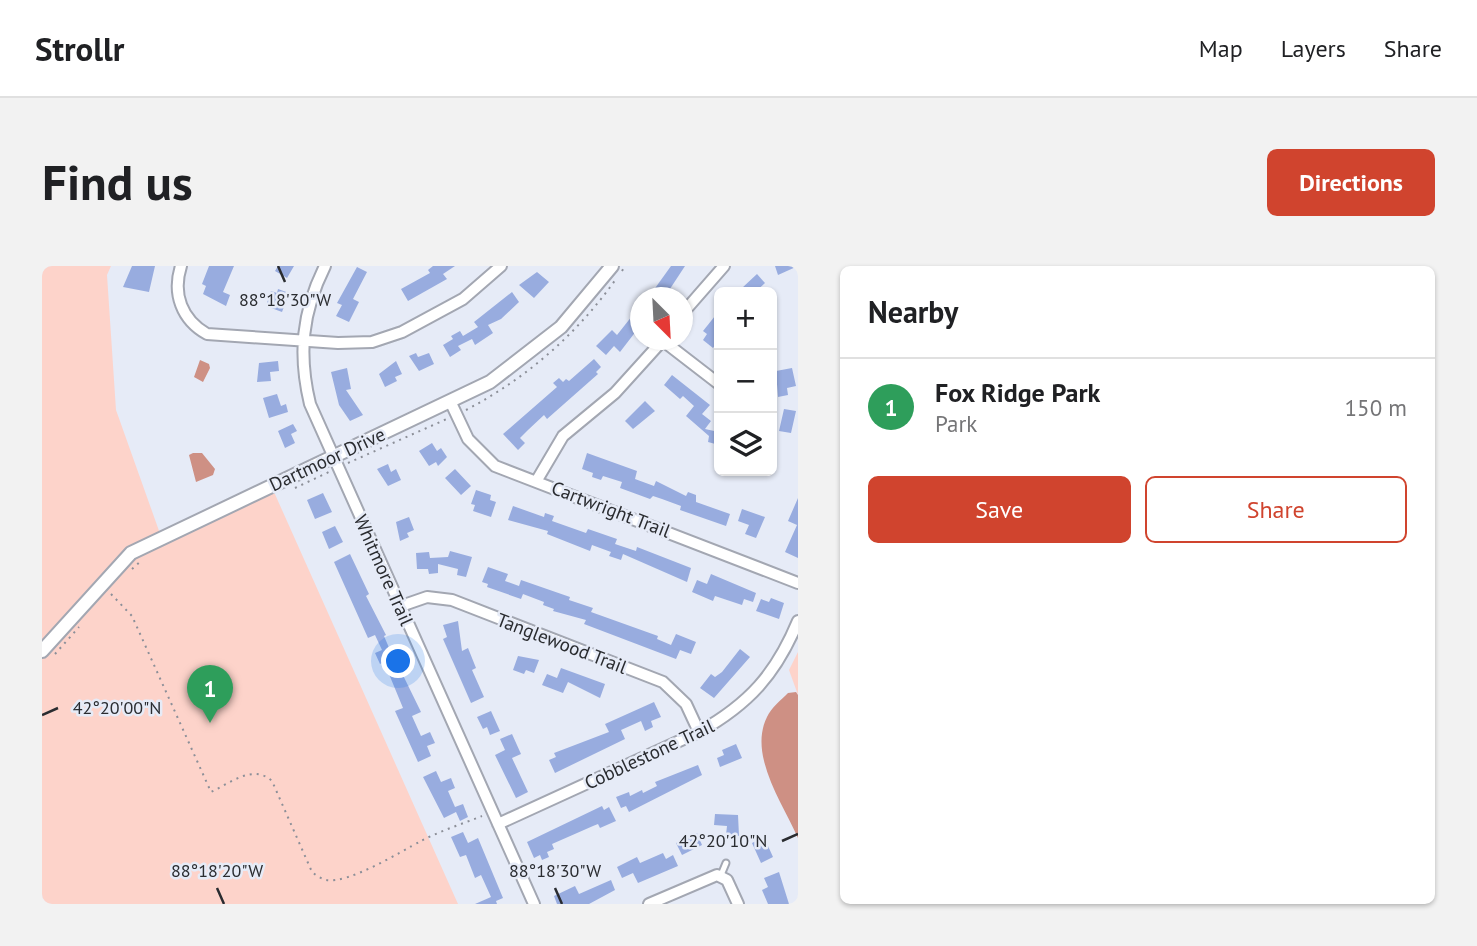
<!DOCTYPE html>
<meta charset="utf-8">
<style>
body{margin:0;font-family:"PT Sans",sans-serif;background:#f2f2f2;color:#202124}
.controls{position:absolute;right:21px;top:21px;display:grid;overflow:hidden;border-radius:10px;box-shadow:0 2px 5px #0004}
.controls button{width:63px;height:63px;display:grid;place-items:center;padding:0;border:0;border-bottom:2px solid #e0e0e0;background:#fff;color:#202124;font:35px sans-serif}
.compass{position:absolute;left:588px;top:21px;width:63px;height:63px;border-radius:50%;background:#fff;box-shadow:0 2px 5px #0004;rotate:156deg}
.you{position:absolute;left:357px;top:396px;width:24px;height:24px;margin:-18px;border:5px solid #fff;border-radius:50%;background:#1a73e8;box-shadow:0 0 0 10px #1a73e833}
.badge{display:grid;place-items:center;width:46px;height:46px;border-radius:50%;background:#d0442e;color:#fff;font-size:23px;font-weight:700}
.pin{position:absolute;translate:-50% -58px;filter:drop-shadow(0 2px 4px #0008)}
.pin::after{content:'';position:absolute;top:37px;width:24px;height:21px;background:inherit;clip-path:polygon(0 0,100% 0,50% 100%)}
.list{margin:0;padding:0;list-style:none}
h2{display:flex;justify-content:space-between;align-items:center;height:91px;margin:0;padding:0 28px;font-size:30px}
h2 small{font-size:23px;font-weight:400;color:#757577}
.list li{display:grid;grid-template-columns:46px 1fr auto;gap:21px;align-items:center;box-sizing:border-box;height:98px;padding:0 28px;border-top:2px solid #e0e0e0}
.list b{display:block;font-size:26px;white-space:nowrap}
.list p{margin:0;font-size:23px;white-space:nowrap;color:#757577}
.list em{font-size:23px;font-style:normal;color:#757577}
.actions{display:flex;gap:14px;padding:21px 28px}
.actions a{flex:1;padding:16px 0;border:2px solid #d0442e;border-radius:10px;text-align:center;font-size:24px;color:#d0442e}
.actions .main{background:#d0442e;color:#fff}
.icon{flex:none;width:38px;height:38px;fill:none;stroke:currentColor;stroke-width:2;stroke-linecap:round;stroke-linejoin:round}
.map{position:relative;flex:none;width:756px;height:638px;overflow:hidden;border-radius:10px}
header{display:flex;align-items:center;gap:42px;box-sizing:border-box;height:98px;padding:0 35px;background:#fff;border-bottom:2px solid #e0e0e0}
header strong{font-size:33px}
nav{display:flex;gap:38px;margin-inline-start:auto;font-size:24px}
.intro{display:flex;align-items:center;justify-content:space-between;box-sizing:border-box;height:168px;padding:0 42px}
h1{margin:0;font-size:49px}
.button{padding:18px 32px;border-radius:10px;background:#d0442e;color:#fff;font-size:24px;font-weight:700}
main{display:flex;gap:42px;padding:0 42px}
aside{flex:1;background:#fff;border-radius:10px;box-shadow:0 2px 5px #0004}
.map>svg:first-child{display:block}
.green{fill:#fdd3ca}
.water{fill:#ce9084}
.building{fill:#98acdf}
.lines{fill:none;stroke-linecap:round;stroke-linejoin:round}
.service-casing{stroke:#a3a7b2;stroke-width:9}
.minor-casing{stroke:#a3a7b2;stroke-width:14}
.tertiary-casing{stroke:#a3a7b2;stroke-width:16}
.path{stroke:#8c8f98;stroke-width:2;stroke-dasharray:2 5;stroke-linecap:butt}
.service{stroke:#fff;stroke-width:5}
.minor{stroke:#fff;stroke-width:10}
.tertiary{stroke:#fff;stroke-width:12}
.ticks{fill:none;stroke:#2a2c30;stroke-width:2.5}
.labels{text-anchor:middle;stroke-width:5;stroke-linejoin:round;paint-order:stroke}
.street-label{font-size:19px;fill:#2a2c30;stroke:#e6ebf7}
.ticks-label{font-size:18px;text-anchor:middle;fill:#2a2c30;stroke:#e6ebf7;stroke-width:5;stroke-linejoin:round;paint-order:stroke}
</style>
<header>
<strong>Strollr</strong>
<nav><a>Map</a><a>Layers</a><a>Share</a></nav>
</header>
<div class="intro"><h1>Find us</h1><a class="button">Directions</a></div>
<main>
<div class="map">
<svg width="756" height="638" viewBox="0 0 756 638">
<rect width="100%" height="100%" fill="#e6ebf7"/>
<path class="green" d="M0 0H69L65 9 74 144 121 276 232 226 416 638H0Z
M756 386V429L747 404Z"/>
<path class="water" d="M158 94 167 98 168 102 161 116 152 111Z
M151 187H160L173 203 171 209 154 216 147 189Z
M754 426 756 429V572C741 538 706 489 725 451 729 442 739 434 746 427Z"/>
<path class="building" d="M90 0H113L107 26 81 21Z
M167 0H192L181 26 188 29 184 40 161 28 164 20 160 18Z
M236 0H252L245 12 233 5Z
M391 0H413L401 8 405 13 366 35 359 23 388 7 386 4Z
M629 0H643L622 32H606Z
M733 0H756L736 9Z
M315 1 325 6 311 33 317 36 307 56 294 50 300 39 295 37Z
M495 6 507 16 492 32 477 19Z
M715 8 723 17 713 26H705L700 22Z
M236 23 247 27 240 46 224 40 229 25 235 27Z
M470 26 477 36 459 53 446 59 451 67 433 79 430 73 416 80 419 84 408 91 401 79 411 73 409 70 418 65 421 70 436 61 432 56Z
M594 45 598 48V60L578 86 572 80 564 89 554 80 570 64 575 69Z
M677 45V74L671 82 661 74 665 68 661 65Z
M374 87 376 91 387 87 392 98 377 105 367 90Z
M552 93 559 101 554 106 556 108 505 153 502 149 486 164 478 172 483 177 476 184 461 168 515 121 511 117 517 112 521 116 524 113 527 115Z
M236 95 237 105 228 106 229 115 215 116 217 97Z
M354 95 360 108 353 111 355 115 343 121 337 108Z
M305 102 309 123 304 124 321 149 308 155 297 139 289 106Z
M750 102 754 120 745 122 746 129 736 131 734 105Z
M630 109 668 139 660 148 669 155 663 163 677 166V179L666 176 667 170 644 150 652 140 641 130 638 133 622 119Z
M235 128 239 140 244 138 246 146 227 152 221 132Z
M603 135 613 145 591 163 583 155Z
M742 143 754 145 749 167 737 165Z
M251 158 255 165 249 168 253 177 243 182 236 165Z
M390 177 395 185 399 182 405 191 396 200 394 196 387 200 377 185Z
M545 187 595 205 593 213 612 220 614 215 644 230 646 226 654 229V236L688 248 684 260 638 244 639 240 620 233 611 230 608 233 578 222 580 216 561 210 559 214 550 211 551 207 540 203Z
M346 198 349 206 354 203 359 214 346 220 335 203Z
M413 203 429 220 419 229 403 212Z
M434 224 449 229 448 234 454 236 449 251 431 245 433 239 429 238Z
M281 227 290 246 273 253 265 234Z
M756 232V292L743 286 755 259 746 255Z
M471 240 502 251 503 247 512 250 510 255 544 267 546 263 575 273 573 278 594 285 595 281 649 302 645 316 581 288 579 294 567 290 569 286 550 279 548 285 505 268 506 265 466 254Z
M700 243 723 251 714 272 703 268 707 259 696 255Z
M367 251 372 264 365 267 367 271 358 275 354 256Z
M293 260 301 276 287 283 280 266Z
M408 285 430 291 424 311 415 309 416 303 396 298V307L387 308 386 303H375L374 287 387 286 388 292 406 291Z
M308 288 327 328 324 330 344 369 342 370 351 391 355 390 359 398 356 399 379 446 370 450 379 470 388 466 393 477 385 480 389 490 376 496 353 445 361 442 342 396 338 398 333 387 340 384 333 369 326 372 292 296Z
M446 301 466 308 463 315 477 320 479 314 528 331 527 334 551 342 549 346 616 370 615 373 629 379 634 368 654 376 649 388 638 384 634 393 542 358 544 354 511 345 512 343 501 339 502 336 481 328 479 333 445 321 446 318 440 316Z
M669 308 714 327 711 336 702 333 700 339 673 330 671 335 650 326 655 314 665 318Z
M729 332 742 337 737 353 714 345 719 333 727 336Z
M416 355 420 385 426 382 434 402 430 404 442 431 429 437 401 373 405 371 401 359Z
M698 383 708 391 672 432 658 422 669 408 673 411 680 406Z
M476 390 497 394 492 407 484 404 482 408 471 404Z
M519 402 563 418 558 432 526 416 521 427 500 419 505 408 515 412Z
M612 436 619 451 609 455 611 461 603 465 599 455 579 464 583 473 513 507 507 494 514 491 512 487 567 466 563 458Z
M449 445 458 465 448 469 445 461 441 463 435 451Z
M470 468 479 488 470 492 486 526 474 532 453 489 463 484 458 473Z
M694 478 700 492 678 501 675 492 682 489 680 484Z
M656 499 660 509 587 546 584 540 579 542 574 531 587 526 588 530 600 524 601 527 615 520 613 516Z
M394 505 399 516 409 512 413 522 406 525 413 541 421 538 426 551 418 555 414 546 402 552 381 511Z
M560 540 562 544 567 541 574 555 558 562 556 558 551 560 510 578 512 583 505 586 507 591 500 594 498 589 492 592 485 576Z
M673 548 696 549 697 570 684 569 685 560 672 559Z
M421 566 426 577 436 572 461 632 454 635 455 638H433L449 631 439 609 433 612 424 589 418 591 409 571Z
M655 567 660 579 640 589 634 577Z
M722 571 731 591 719 597 710 577Z
M621 587 624 593 631 589 636 600 596 617 591 607 580 612 575 601 595 591 598 597Z
M737 606 747 638H726L720 624 726 621 722 612Z
M569 614 573 624 547 638H515L512 630 533 620 537 628Z"/>
<g class="lines">
<defs>
<path id="service" d="M679 609 684 597"/>
<path id="minor" d="M139 0C130 28 140 54 165 68L296 77 330 76 360 66 421 33 459 0
M283 0C260 46 256 88 268 138L492 638
M640 48 682 0
M620 74 677 118
M409 137 426 173 453 200 756 317
M495 214 521 170 573 127 621 74
M359 340 385 331 410 334 621 416 644 438 657 466
M456 558 657 466C707 438 734 408 756 355
M607 638 675 609 685 614 696 638"/>
<path id="tertiary" d="M0 385 89 287 448 116 519 61 570 0"/>
</defs>
<use href="#service" class="service-casing"/>
<use href="#minor" class="minor-casing"/>
<use href="#tertiary" class="tertiary-casing"/>
<path class="path" d="M580 5 583 0
M424 144C485 112 535 68 574 13
M306 197 407 152
M253 222 289 205
M90 303 99 295
M69 328 90 350 169 526C190 516 211 498 230 515L270 606C274 609 279 613 284 614 307 618 358 586 379 575 398 565 420 558 440 550
M13 388 37 361"/>
<use href="#service" class="service"/>
<use href="#minor" class="minor"/>
<use href="#tertiary" class="tertiary"/>
</g>
<path class="ticks" d="M236 0 243 16M0 449 16 442M740 575 756 568M175 622 182 638M513 622 520 638"/>
<g class="labels">
<g class="street-label">
<text transform="translate(285 193) rotate(-25)" y="7">Dartmoor Drive</text>
<text transform="translate(569 243) rotate(21)" y="7">Cartwright Trail</text>
<text transform="translate(342 304) rotate(66)" y="7">Whitmore Trail</text>
<text transform="translate(520 377) rotate(21)" y="7">Tanglewood Trail</text>
<text transform="translate(607 488) rotate(-25)" y="7">Cobblestone Trail</text>
</g>
</g>
<g class="ticks-label">
<text x="243" y="40">88°18'30"W</text>
<text x="75" y="448">42°20'00"N</text>
<text x="681" y="581">42°20'10"N</text>
<text x="175" y="611">88°18'20"W</text>
<text x="513" y="611">88°18'30"W</text>
</g>
</svg>
<div class="controls">
<button>+</button>
<button>−</button>
<button><svg class="icon" aria-label="layers" viewBox="0 0 24 24"><path d="M12 4l9 5-9 5-9-5zM3 14l9 5 9-5"/></svg></button>
</div>
<svg class="compass" viewBox="-18 -18 36 36"><path d="M0-13l5 13h-10z" fill="#e53935"/><path d="M0 13l5-13h-10z" fill="#757577"/></svg>
<div class="you"></div>
<div class="pin badge" style="left:168px;top:457px;background:#2e9e5b">1</div>
</div>
<aside>
<h2>Nearby<small></small></h2>
<ul class="list">
<li><span class="badge" style="background:#2e9e5b">1</span><div><b>Fox Ridge Park</b><p>Park</p></div><em>150 m</em></li>
</ul>
<div class="actions"><a class="main">Save</a><a>Share</a></div>
</aside>
</main>
